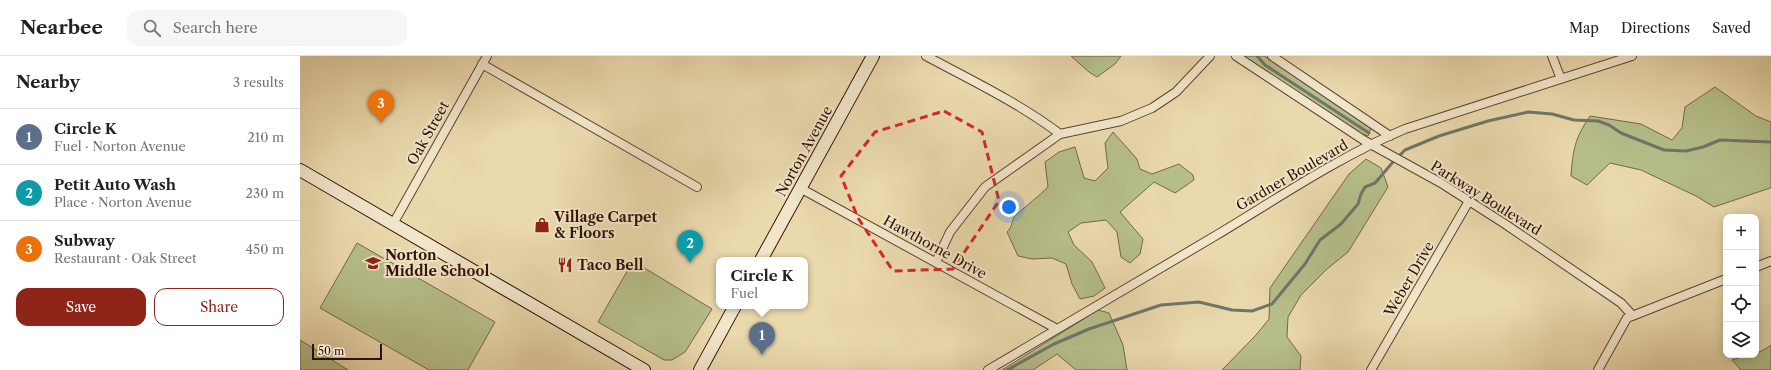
<!DOCTYPE html>
<meta charset="utf-8">
<style>
body{margin:0;font-family:"Libre Caslon Text",serif;background:#f6f6f6;color:#222}
.controls{position:absolute;right:12px;bottom:12px;display:grid;overflow:hidden;border-radius:8px;box-shadow:0 2px 10px #0003}
.controls button{width:36px;height:36px;display:grid;place-items:center;padding:0;border:0;border-bottom:1px solid #e0e0e0;background:#fff;color:#222;font:20px sans-serif}
.scale{position:absolute;left:12px;bottom:10px;width:70px;box-sizing:border-box;padding-left:4px;border:2px solid #321004;border-top:0;font-size:11px;line-height:14px;white-space:nowrap;color:#321004;-webkit-text-stroke:3px #f1e6ca;paint-order:stroke}
.you{position:absolute;left:709px;top:151px;width:14px;height:14px;margin:-10px;border:3px solid #fff;border-radius:50%;background:#1a73e8;box-shadow:0 0 0 6px #1a73e833}
.badge{display:grid;place-items:center;width:26px;height:26px;border-radius:50%;background:#8f2418;color:#fff;font-size:13px;font-weight:700}
.pin{position:absolute;translate:-50% -33px;filter:drop-shadow(0 1px 2px #0008)}
.pin::after{content:'';position:absolute;top:21px;width:14px;height:12px;background:inherit;clip-path:polygon(0 0,100% 0,50% 100%)}
.popup{position:absolute;left:416px;top:201px;width:92px;height:52px;box-sizing:border-box;display:grid;place-content:center;border-radius:8px;background:#fff;filter:drop-shadow(0 1px 3px #0005);font-size:13px;white-space:nowrap;color:#767676}
.popup b{font-size:15px;color:#222}
.popup::after{content:'';position:absolute;left:50%;top:100%;margin-left:-8px;border:8px solid transparent;border-top-color:#fff}
.list{margin:0;padding:0;list-style:none}
h2{display:flex;justify-content:space-between;align-items:center;height:52px;margin:0;padding:0 16px;font-size:17px}
h2 small{font-size:13px;font-weight:400;color:#767676}
.list li{display:grid;grid-template-columns:26px 1fr auto;gap:12px;align-items:center;box-sizing:border-box;height:56px;padding:0 16px;border-top:1px solid #e0e0e0}
.list b{display:block;font-size:15px;white-space:nowrap}
.list p{margin:0;font-size:13px;white-space:nowrap;color:#767676}
.list em{font-size:13px;font-style:normal;color:#767676}
.actions{display:flex;gap:8px;padding:12px 16px}
.actions a{flex:1;padding:9px 0;border:1px solid #8f2418;border-radius:12px;text-align:center;font-size:14px;color:#8f2418}
.actions .main{background:#8f2418;color:#fff}
.icon{flex:none;width:22px;height:22px;fill:none;stroke:currentColor;stroke-width:2;stroke-linecap:round;stroke-linejoin:round}
.map{position:relative;flex:none;width:1471px;height:314px;overflow:hidden}
header{display:flex;align-items:center;gap:24px;box-sizing:border-box;height:56px;padding:0 20px;background:#fff;border-bottom:1px solid #e0e0e0}
header strong{font-size:19px}
nav{display:flex;gap:22px;margin-inline-start:auto;font-size:14px}
.search{width:280px;height:36px;background:#f6f6f6;display:flex;align-items:center;gap:10px;box-sizing:border-box;padding:0 14px;border-radius:12px;color:#767676;font-size:15px}
main{display:flex}
aside{flex:1;background:#fff}
.map>svg:first-child{display:block}
.green{fill:#b6bf8a;stroke:#746847}
.lines{fill:none;stroke-linecap:round;stroke-linejoin:round}
.stream{stroke:#6f766a;stroke-width:3}
.street-casing{stroke:#60422e;stroke-width:10}
.secondary-casing{stroke:#321004;stroke-width:14}
.street{stroke:#f1e6ca;stroke-width:8}
.secondary{stroke:#f1e6ca;stroke-width:12}
.marked{fill:none;stroke:#d62828;stroke-width:3;stroke-dasharray:8 5;stroke-linejoin:round}
.labels{text-anchor:middle;stroke-width:4;stroke-linejoin:round;paint-order:stroke}
.street-label{font-size:14px;fill:#321004;stroke:#f1e6ca}
.poi-label{font-size:14px;font-weight:bold;fill:#321004;stroke:#f1e6ca;text-anchor:start}
</style>
<header>
<strong>Nearbee</strong>
<div class="search"><svg class="icon" aria-label="search" viewBox="0 0 24 24"><circle cx="10" cy="10" r="6"/><path d="M15 15l6 6"/></svg>Search here</div>
<nav><a>Map</a><a>Directions</a><a>Saved</a></nav>
</header>
<main>
<aside>
<h2>Nearby<small>3 results</small></h2>
<ul class="list">
<li><span class="badge" style="background:#5c6f8a">1</span><div><b>Circle K</b><p>Fuel · Norton Avenue</p></div><em>210 m</em></li>
<li><span class="badge" style="background:#0f9aa8">2</span><div><b>Petit Auto Wash</b><p>Place · Norton Avenue</p></div><em>230 m</em></li>
<li><span class="badge" style="background:#e8710a">3</span><div><b>Subway</b><p>Restaurant · Oak Street</p></div><em>450 m</em></li>
</ul>
<div class="actions"><a class="main">Save</a><a>Share</a></div>
</aside>
<div class="map">
<svg width="1471" height="314" viewBox="0 0 1471 314">
<rect width="100%" height="100%" fill="#ead9ad"/>
<filter id="stains"><feTurbulence type="fractalNoise" baseFrequency=".005" numOctaves="4"/><feColorMatrix values="0 0 0 0 .2 0 0 0 0 .09 0 0 0 0 .02 0 0 0 .5 -.17"/></filter>
<radialGradient id="worn" r=".72"><stop offset=".6" stop-color="#630" stop-opacity="0"/><stop offset="1" stop-color="#630" stop-opacity=".3"/></radialGradient>
<path class="green" d="M771 0H821L815 8 797 21 789 16Z
M940 0H964L972 5 1051 57 1071 72 1068 80 1060 77Z
M1415 31 1456 60 1471 66V131L1470 132 1414 151 1396 140 1341 114 1310 107 1287 129 1271 120C1273 93 1275 82 1290 60L1341 68 1372 84 1382 72 1385 51Z
M813 76 837 103 840 113 852 118 879 108 893 119 894 124 875 137 854 126 820 156 843 183 840 198 830 207 821 201 817 176 806 164 781 167 768 176 774 189 792 206 805 232 794 240 780 243 772 228 766 208 752 202 732 203 718 200 707 176C713 171 711 164 716 159 727 149 738 141 748 131L745 106 759 96 775 91 784 122 795 125 808 112 805 87Z
M1066 103 1081 112 1088 131 1048 196 1027 213 1001 239 988 261 987 281 1001 300 1000 314H922L956 279 969 263 970 232 1049 118Z
M57 187 195 266 168 314H129L20 252Z
M333 205 412 253 385 296 372 304H364L298 266Z
M798 254 809 257 823 289 827 314H776L757 298 733 314H702Z
M0 284 48 314H0Z
M1471 289V314H1441L1432 304C1448 298 1457 300 1471 289Z"/>
<g class="lines">
<path class="stream" d="M957 0 965 9 1069 77
M1100 99 1105 94 1139 80 1188 65 1228 56 1252 58 1274 64 1298 65 1309 69 1321 77 1364 94 1386 95 1403 91 1420 84 1471 86
M707 314 754 288 789 273 861 249 899 246 932 254 952 255 972 248 1005 208 1020 184 1041 168 1058 148 1061 138 1065 131 1075 127 1093 106"/>
<defs>
<path id="street" d="M626 0C671 24 719 47 760 78
M936 0 1065 85 1141 127 1205 168 1321 247 1332 259
M972 0 1090 80
M1252 0 1261 23
M182 8 397 131
M500 132 757 273
M93 168 187 0
M636 206 650 176 685 131 760 78 821 65 852 52 876 36 910 0
M1456 211 1471 205
M688 314C763 269 840 225 915 180 975 144 1040 100 1105 73L1332 0
M1071 314 1169 145
M1298 314 1327 262 1426 223"/>
<path id="secondary" d="M0 114 344 314
M461 204 573 0
M400 314 435 250"/>
</defs>
<use href="#street" class="street-casing"/>
<use href="#secondary" class="secondary-casing"/>
<use href="#street" class="street"/>
<use href="#secondary" class="secondary"/>
</g>
<path class="marked" d="M644 55 682 76 699 145 653 213 593 215 558 162 541 120 575 76Z"/>
<defs>
<symbol id="shop-bare" viewBox="-9 -9 18 18"><path d="M-5-2.5h2.3a2.7 3.5 0 0 1 5.4 0H5L5.5 6h-11ZM-1.5-2.5h3a1.5 2.3 0 0 0-3 0Z" fill="#8f2418" stroke="#f1e6ca" stroke-width="2.5" paint-order="stroke"/></symbol>
<symbol id="school-bare" viewBox="-9 -9 18 18"><path d="M0-5L7-2L0 1L-7-2ZM-4 1L0 2.5L4 1V4Q0 6-4 4Z" fill="#8f2418" stroke="#f1e6ca" stroke-width="2.5" paint-order="stroke"/></symbol>
<symbol id="restaurant-bare" viewBox="-9 -9 18 18"><path d="M-5-6h1v4h1v-4h1v4h1v-4h1v5L-1.5 .5V6h-2V.5L-5-1ZM5-6V6H3V1.5H1.5Q1.5-4 5-6Z" fill="#8f2418" stroke="#f1e6ca" stroke-width="2.5" paint-order="stroke"/></symbol>
</defs>
<g fill-rule="evenodd">
<use href="#shop-bare" x="231" y="158" width="22" height="22"/>
<use href="#school-bare" x="62" y="196" width="22" height="22"/>
<use href="#restaurant-bare" x="254" y="198" width="22" height="22"/>
</g>
<g class="labels">
<g class="street-label">
<text transform="translate(128 77) rotate(-61)" y="5">Oak Street</text>
<text transform="translate(504 95) rotate(-61)" y="5">Norton Avenue</text>
<text transform="translate(992 119) rotate(-30)" y="5">Gardner Boulevard</text>
<text transform="translate(1186 142) rotate(32)" y="5">Parkway Boulevard</text>
<text transform="translate(635 191) rotate(29)" y="5">Hawthorne Drive</text>
<text transform="translate(1109 223) rotate(-60)" y="5">Weber Drive</text>
</g>
<g class="poi-label">
<text x="254" y="166">Village Carpet<tspan x="254" dy="16">&amp; Floors</tspan></text>
<text x="85" y="204">Norton<tspan x="85" dy="16">Middle School</tspan></text>
<text x="277" y="214">Taco Bell</text>
</g>
</g>
<rect width="100%" height="100%" filter="url(#stains)"/>
<rect width="100%" height="100%" fill="url(#worn)"/>
</svg>
<div class="controls">
<button>+</button>
<button>−</button>
<button><svg class="icon" aria-label="locate" viewBox="0 0 24 24"><circle cx="12" cy="12" r="6"/><path d="M12 2v4M12 18v4M2 12h4M18 12h4"/></svg></button>
<button><svg class="icon" aria-label="layers" viewBox="0 0 24 24"><path d="M12 4l9 5-9 5-9-5zM3 14l9 5 9-5"/></svg></button>
</div>
<div class="scale">50 m</div>
<div class="you"></div>
<div class="pin badge" style="left:462px;top:299px;background:#5c6f8a">1</div>
<div class="popup"><b>Circle K</b>Fuel</div>
<div class="pin badge" style="left:390px;top:207px;background:#0f9aa8">2</div>
<div class="pin badge" style="left:81px;top:67px;background:#e8710a">3</div>
</div>
</main>
